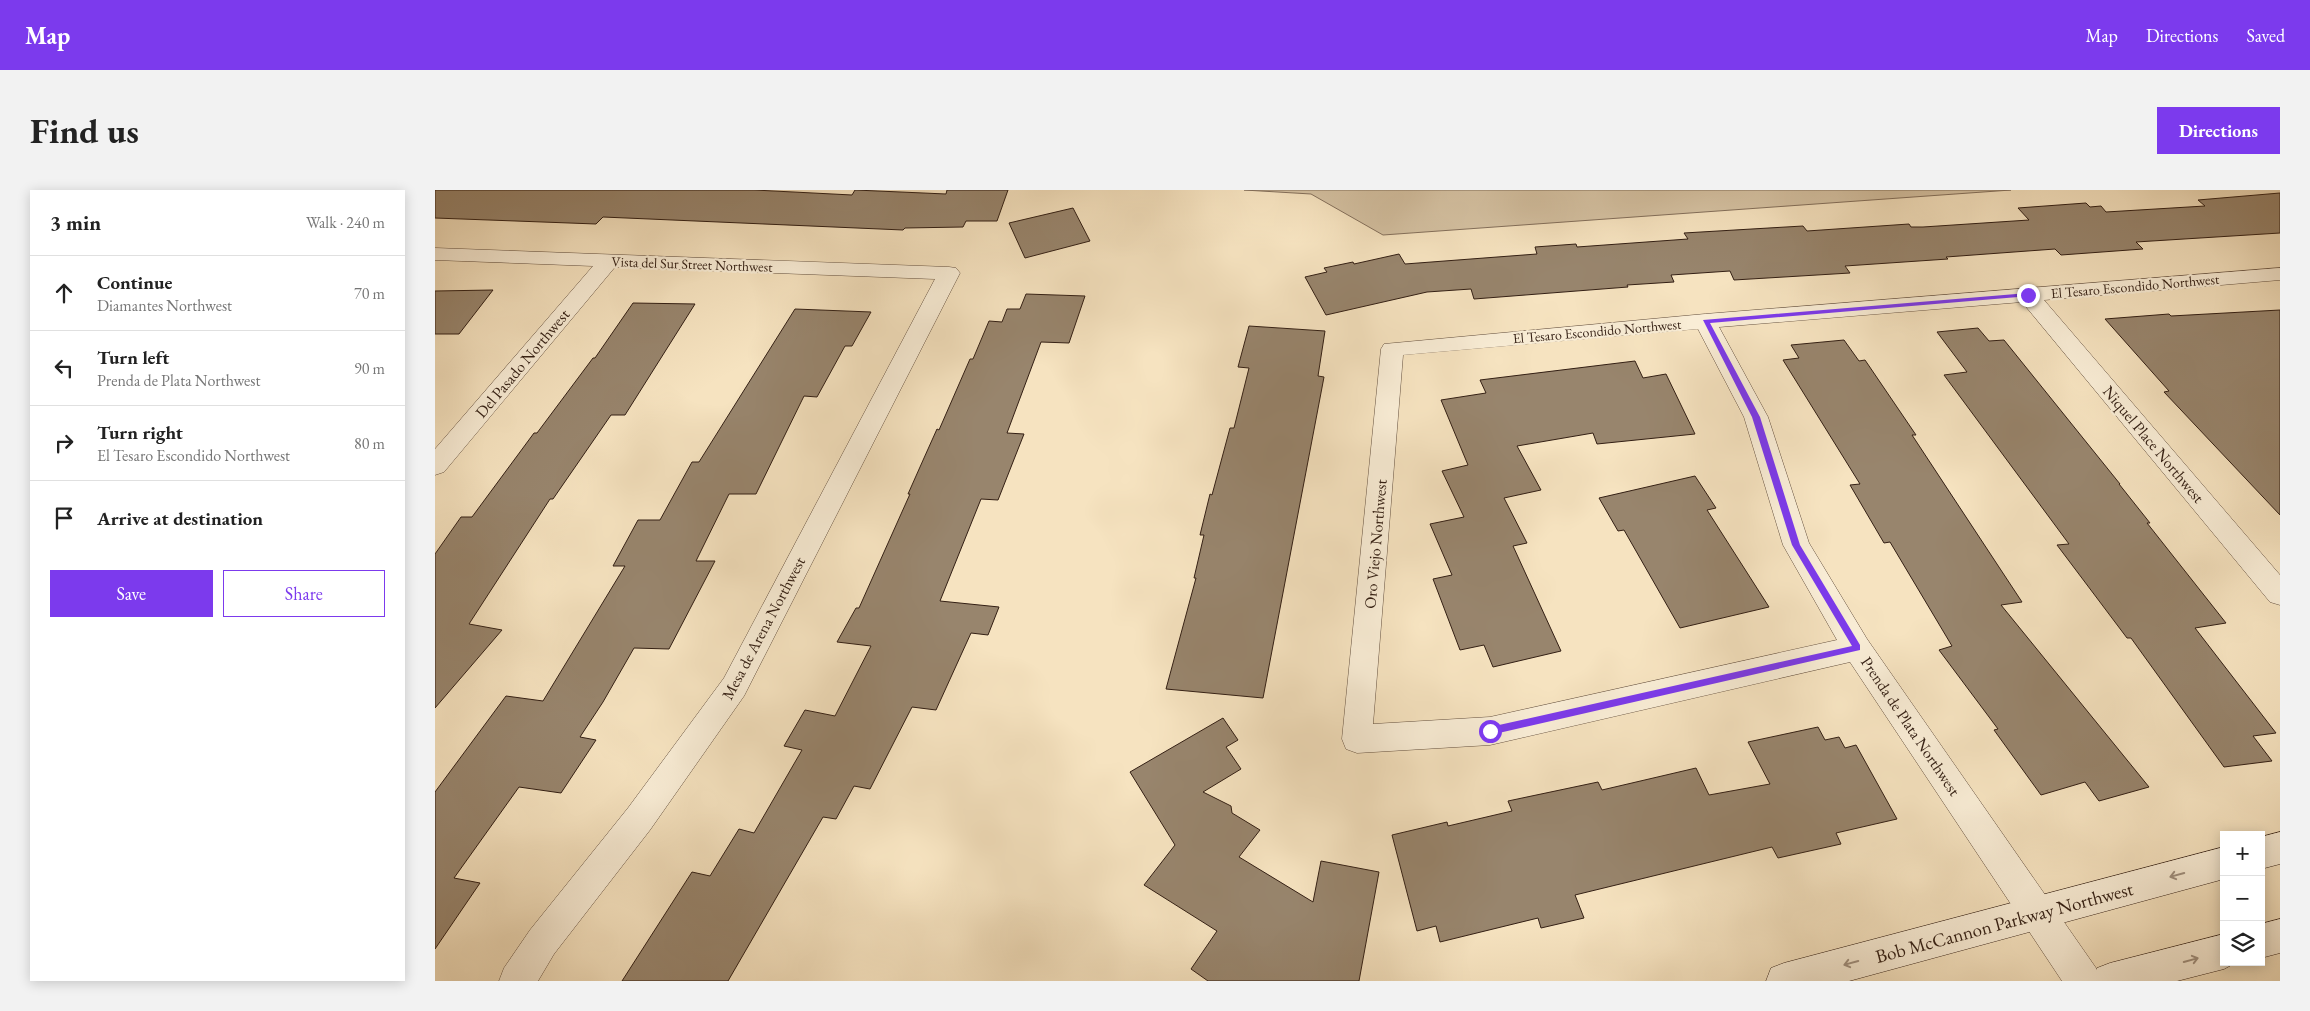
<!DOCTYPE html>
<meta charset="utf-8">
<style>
body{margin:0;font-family:"EB Garamond",serif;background:#f2f2f2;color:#222}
.controls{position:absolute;right:15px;bottom:15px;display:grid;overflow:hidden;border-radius:0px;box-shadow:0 2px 12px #0003}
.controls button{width:45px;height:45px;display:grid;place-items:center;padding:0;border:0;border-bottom:1px solid #e0e0e0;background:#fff;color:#222;font:25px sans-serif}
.stop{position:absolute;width:15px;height:15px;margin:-11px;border:4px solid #7c3aed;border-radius:50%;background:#fff}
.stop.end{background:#7c3aed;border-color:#fff;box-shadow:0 1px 5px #0008}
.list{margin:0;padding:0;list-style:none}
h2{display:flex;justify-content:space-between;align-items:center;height:65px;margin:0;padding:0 20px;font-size:21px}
h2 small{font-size:16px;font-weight:400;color:#767676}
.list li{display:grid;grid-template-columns:32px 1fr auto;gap:15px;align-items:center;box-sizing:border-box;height:75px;padding:0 20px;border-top:1px solid #e0e0e0}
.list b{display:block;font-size:19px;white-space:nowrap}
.list p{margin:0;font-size:16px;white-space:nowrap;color:#767676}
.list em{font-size:16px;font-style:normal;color:#767676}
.actions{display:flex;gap:10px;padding:15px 20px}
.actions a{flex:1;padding:11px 0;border:1px solid #7c3aed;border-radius:0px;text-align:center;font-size:18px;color:#7c3aed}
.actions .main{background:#7c3aed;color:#fff}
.icon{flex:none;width:28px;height:28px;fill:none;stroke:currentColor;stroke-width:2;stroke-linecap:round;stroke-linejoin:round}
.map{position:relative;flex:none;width:1845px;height:791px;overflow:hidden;border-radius:0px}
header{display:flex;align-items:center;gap:30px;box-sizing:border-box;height:70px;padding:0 25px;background:#7c3aed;color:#fff}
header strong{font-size:24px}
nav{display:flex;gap:28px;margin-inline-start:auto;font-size:18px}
.intro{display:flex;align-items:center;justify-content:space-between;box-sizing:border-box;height:120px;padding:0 30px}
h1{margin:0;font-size:35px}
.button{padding:12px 22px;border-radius:0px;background:#7c3aed;color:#fff;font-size:18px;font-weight:700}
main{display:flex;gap:30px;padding:0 30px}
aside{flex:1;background:#fff;border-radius:0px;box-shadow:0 2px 12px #0003}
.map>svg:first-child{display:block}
.green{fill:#d5c2a3;stroke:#84705c}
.building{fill:#98856d;stroke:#331f14}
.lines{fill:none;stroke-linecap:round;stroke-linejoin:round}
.street-casing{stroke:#64503f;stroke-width:1}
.secondary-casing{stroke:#331f14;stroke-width:1}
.street{fill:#f9edd6;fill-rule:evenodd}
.secondary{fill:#f9edd6;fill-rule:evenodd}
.oneway{stroke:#a0907f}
.route{fill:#7c3aed}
.labels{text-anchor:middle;stroke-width:4.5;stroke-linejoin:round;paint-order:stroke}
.far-street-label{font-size:14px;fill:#331f14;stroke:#f9edd6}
.street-label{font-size:16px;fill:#331f14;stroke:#f9edd6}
.near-street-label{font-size:19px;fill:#331f14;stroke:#f9edd6}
</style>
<header>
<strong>Map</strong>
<nav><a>Map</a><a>Directions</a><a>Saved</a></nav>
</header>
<div class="intro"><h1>Find us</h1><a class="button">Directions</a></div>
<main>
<aside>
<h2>3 min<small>Walk · 240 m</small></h2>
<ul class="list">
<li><svg class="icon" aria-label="ahead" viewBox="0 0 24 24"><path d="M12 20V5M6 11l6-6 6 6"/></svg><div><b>Continue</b><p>Diamantes Northwest</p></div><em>70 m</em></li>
<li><svg class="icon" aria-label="left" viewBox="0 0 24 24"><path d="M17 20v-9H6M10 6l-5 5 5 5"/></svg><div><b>Turn left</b><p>Prenda de Plata Northwest</p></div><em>90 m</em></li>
<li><svg class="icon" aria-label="right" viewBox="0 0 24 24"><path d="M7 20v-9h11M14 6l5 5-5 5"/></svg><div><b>Turn right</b><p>El Tesaro Escondido Northwest</p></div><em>80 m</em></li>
<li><svg class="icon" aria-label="arrive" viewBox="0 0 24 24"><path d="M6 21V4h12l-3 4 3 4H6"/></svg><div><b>Arrive at destination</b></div></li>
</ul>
<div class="actions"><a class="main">Save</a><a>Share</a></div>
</aside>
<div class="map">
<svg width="1845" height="791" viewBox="0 0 1845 791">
<rect width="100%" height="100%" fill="#f6e3c0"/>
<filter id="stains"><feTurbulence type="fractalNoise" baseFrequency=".004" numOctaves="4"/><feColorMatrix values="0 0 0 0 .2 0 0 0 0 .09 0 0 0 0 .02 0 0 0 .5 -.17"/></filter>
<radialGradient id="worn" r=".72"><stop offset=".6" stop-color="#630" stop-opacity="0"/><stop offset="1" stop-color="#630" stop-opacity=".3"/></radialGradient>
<path class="green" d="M809 0H1576L948 45 876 4Z"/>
<path class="building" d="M0 0H319L417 5 420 0 511 4 512 0H573L562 31H531L528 37 470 38 468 40 168 27 161 34 0 28Z
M1845 3V43L1701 52 1708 59 1626 65 1620 59 1511 67 1513 69 1410 76 1415 83 1349 87 1299 90 1295 81 1236 85 1239 92 1192 95 1193 97 1039 109 1036 99 992 102 891 125 870 87 892 82 889 78 918 72 919 74 964 64 970 74 1102 64 1100 57 1141 54 1142 57 1253 49 1249 43 1368 36 1372 41 1474 34 1476 37H1488L1594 30 1583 18 1651 13 1655 17 1666 16 1671 22 1770 16 1763 10Z
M638 18 655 51 590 68 574 33Z
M58 100 24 144H0V101Z
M591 104 650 106 634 153 606 152 572 243 589 244 563 310 546 309 505 411 564 417 553 445 536 443 501 520 477 517 435 599 419 596 401 629 388 627 293 791H187L257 682 275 686 304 639 319 643 367 560 349 556 370 520 400 526 436 456 402 452 421 418H424L475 304H473L489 268 502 239 504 240 535 169H538L554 131 567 132 572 119H585Z
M198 113 260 114 190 225H176L118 309H115L34 434 67 440 0 518V364L26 327H37L99 243H102L158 168H160Z
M360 119 436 122 417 156H410L382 207 369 206 321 304H294L261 371H280L234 459 199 458 168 512 145 547 161 550 126 603 84 597 19 688 45 693 0 759V602L71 506 108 511 190 376H178L203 330H225L257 272H264Z
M1845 120V325L1729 202 1734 201 1670 129 1734 124 1736 126Z
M814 136 890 141 883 186 889 187 828 508 731 499 761 388H759L769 345H765L775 304 777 305 795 238H799L814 178 803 177Z
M1543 138 1554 151 1569 150 1685 294H1684L1715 333H1712L1791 433 1760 438 1841 543 1818 546 1837 571 1789 577 1696 448H1692L1622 355 1634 354 1509 185 1532 182 1502 142Z
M1409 150 1424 171 1430 170 1481 245H1477L1587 412 1566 415 1714 597 1664 611 1650 592 1606 605 1559 540 1563 539 1504 460 1517 456 1455 352 1449 353 1415 295 1425 294 1348 170 1364 168 1356 155Z
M1200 171 1208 188 1231 184 1260 244 1162 254 1158 243 1082 256 1106 300 1069 308 1092 353 1078 356 1126 461 1058 477 1049 455 1025 460 998 389 1017 385 995 334 1029 327 1007 281 1033 275 1006 210 1051 203 1045 190Z
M1260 286 1281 318 1272 320 1334 417 1245 438 1189 340 1183 341 1164 308Z
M788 528 803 550 791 557 806 579 768 602 796 616 797 623 825 640 804 667 878 712 886 671 944 682 924 791H773L756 779 782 741 709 695 740 655 695 582Z
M1383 537 1390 550 1404 547 1410 558 1421 555 1462 629 1401 643 1406 654 1343 668 1337 657 1140 705 1149 728 1106 738 1103 728 1005 752 1001 736 982 741 957 645 1012 632 1013 636 1077 621 1073 611 1163 592 1167 600 1261 578 1274 605 1335 594 1313 552Z"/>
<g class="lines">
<defs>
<path id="street" d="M0 58 514 77 521 78 525 83 309 506 215 640 119 764 103 791H64L69 778 95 740 193 618 289 488 500 89 180 77 9 282 0 285V259L158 76 0 70Z
M1845 78V90L1609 110 1845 385V415L1835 412 1587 112 1284 137 1333 227 1374 353 1432 449 1661 778 1666 791H1627L1415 472 1055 555 922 563 911 559 907 549 946 159 949 154 1270 124ZM1263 139 1309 227 1348 355 1402 450 1055 527 938 534 968 165Z"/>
<path id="secondary" d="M1845 642V674L1826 679V647Z
M1789 657V689L1414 791H1331L1336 778 1349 773Z
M1845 729V763L1826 768V734Z
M1789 744V772H1802L1789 779 1742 791H1657L1662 778 1675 773Z"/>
</defs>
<use href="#street" class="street-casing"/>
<use href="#secondary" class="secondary-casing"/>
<use href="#street" class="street"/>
<use href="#secondary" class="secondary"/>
</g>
<defs><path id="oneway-shaft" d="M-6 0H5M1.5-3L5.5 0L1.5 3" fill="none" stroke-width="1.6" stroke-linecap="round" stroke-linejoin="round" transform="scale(1.25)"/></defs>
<g class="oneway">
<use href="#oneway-shaft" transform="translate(1742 685) rotate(165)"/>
<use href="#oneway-shaft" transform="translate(1756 770) rotate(-15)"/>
<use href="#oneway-shaft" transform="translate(1416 773) rotate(165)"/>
</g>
<path class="route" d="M1593 103 1595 106 1275 133 1325 227 1365 355 1425 455V460L1055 545 1052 544V538L1055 537 1417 456 1357 355 1317 227 1268 130Z"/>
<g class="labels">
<g class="far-street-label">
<text transform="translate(257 74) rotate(2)" y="5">Vista del Sur Street Northwest</text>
<text transform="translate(1700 96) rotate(-5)" y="5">El Tesaro Escondido Northwest</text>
<text transform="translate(1162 141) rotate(-5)" y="5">El Tesaro Escondido Northwest</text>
</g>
<g class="street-label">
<text transform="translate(87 173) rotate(-50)" y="6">Del Pasado Northwest</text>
<text transform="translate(1719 254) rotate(50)" y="6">Niquel Place Northwest</text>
<text transform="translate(940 354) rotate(-85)" y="6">Oro Viejo Northwest</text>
<text transform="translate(328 438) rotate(-62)" y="6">Mesa de Arena Northwest</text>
<text transform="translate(1476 536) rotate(56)" y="6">Prenda de Plata Northwest</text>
</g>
<g class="near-street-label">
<text transform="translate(1569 732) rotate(-15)" y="7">Bob McCannon Parkway Northwest</text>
</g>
</g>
<rect width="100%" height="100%" filter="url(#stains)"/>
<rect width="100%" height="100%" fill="url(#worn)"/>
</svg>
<div class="controls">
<button>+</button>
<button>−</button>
<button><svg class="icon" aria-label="layers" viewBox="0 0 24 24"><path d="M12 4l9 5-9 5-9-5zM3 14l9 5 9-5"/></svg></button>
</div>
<div class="stop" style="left:1055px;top:541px"></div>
<div class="stop end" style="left:1593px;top:105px"></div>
</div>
</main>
